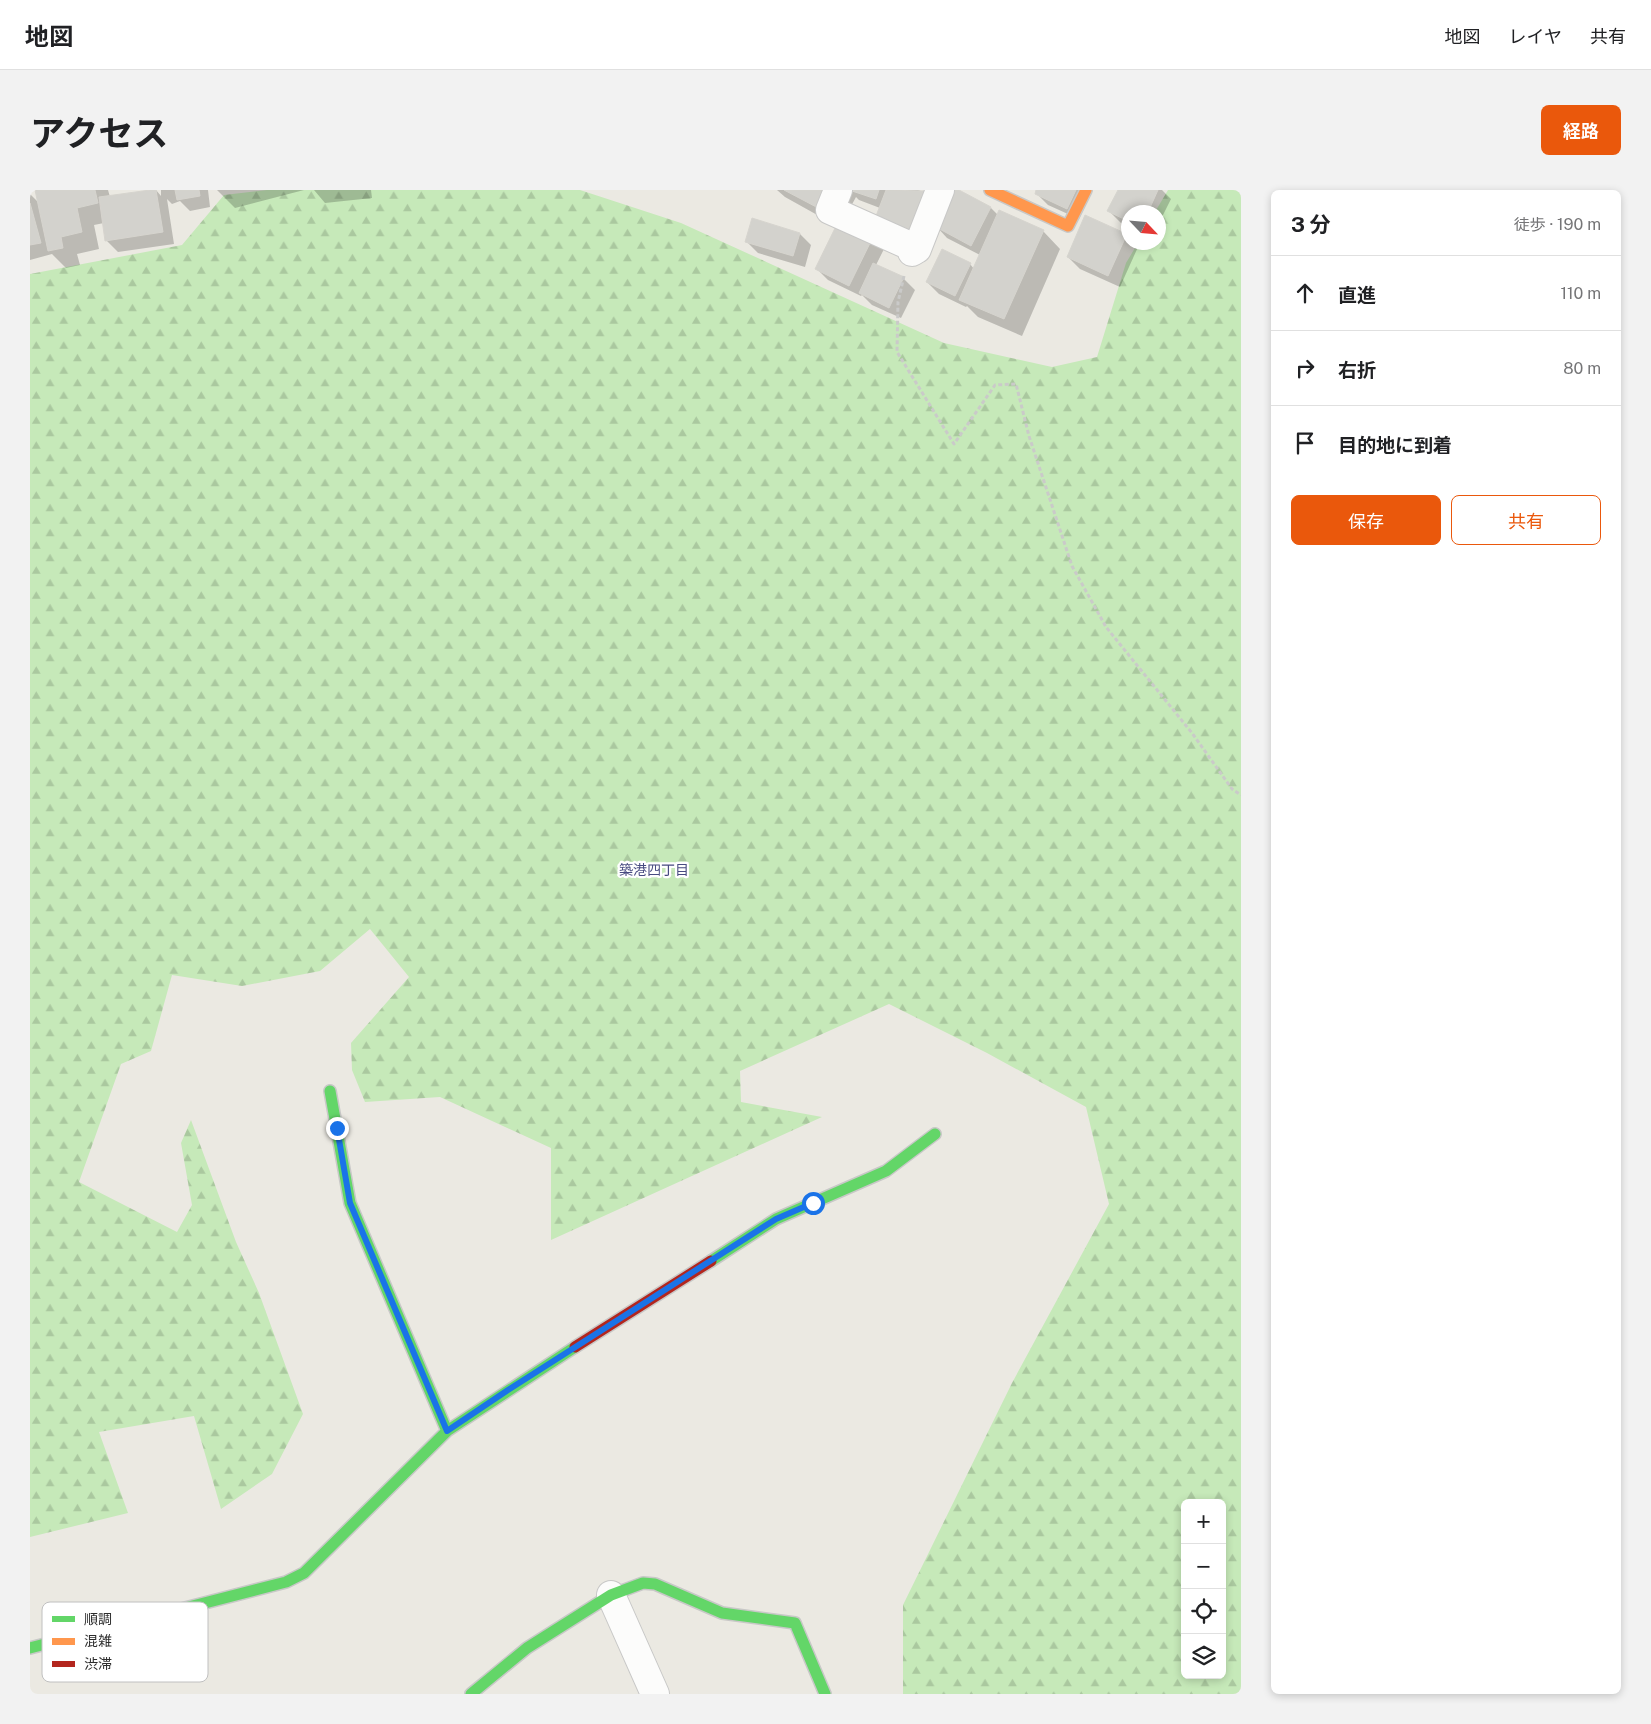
<!DOCTYPE html>
<html lang="ja">
<meta charset="utf-8">
<style>
body{margin:0;font-family:"Public Sans","Noto Sans JP",sans-serif;background:#f2f2f2;color:#202124}
.controls{position:absolute;right:15px;bottom:15px;display:grid;overflow:hidden;border-radius:8px;box-shadow:0 2px 8px #0003}
.controls button{width:45px;height:45px;display:grid;place-items:center;padding:0;border:0;border-bottom:1px solid #e0e0e0;background:#fff;color:#202124;font:25px sans-serif}
.compass{position:absolute;left:1091px;top:15px;width:45px;height:45px;border-radius:50%;background:#fff;box-shadow:0 2px 8px #0003;rotate:116deg}
.stop{position:absolute;width:15px;height:15px;margin:-11px;border:4px solid #1a73e8;border-radius:50%;background:#fff}
.stop.end{background:#1a73e8;border-color:#fff;box-shadow:0 1px 5px #0008}
.list{margin:0;padding:0;list-style:none}
h2{display:flex;justify-content:space-between;align-items:center;height:65px;margin:0;padding:0 20px;font-size:21px}
h2 small{font-size:16px;font-weight:400;color:#757577}
.list li{display:grid;grid-template-columns:32px 1fr auto;gap:15px;align-items:center;box-sizing:border-box;height:75px;padding:0 20px;border-top:1px solid #e0e0e0}
.list b{display:block;font-size:19px;white-space:nowrap}
.list em{font-size:16px;font-style:normal;color:#757577}
.actions{display:flex;gap:10px;padding:15px 20px}
.actions a{flex:1;padding:11px 0;border:1px solid #ea580c;border-radius:8px;text-align:center;font-size:18px;color:#ea580c}
.actions .main{background:#ea580c;color:#fff}
.icon{flex:none;width:28px;height:28px;fill:none;stroke:currentColor;stroke-width:2;stroke-linecap:round;stroke-linejoin:round}
.map{position:relative;flex:none;width:1211px;height:1504px;overflow:hidden;border-radius:8px}
header{display:flex;align-items:center;gap:30px;box-sizing:border-box;height:70px;padding:0 25px;background:#fff;border-bottom:1px solid #e0e0e0}
header strong{font-size:24px}
nav{display:flex;gap:28px;margin-inline-start:auto;font-size:18px}
.intro{display:flex;align-items:center;justify-content:space-between;box-sizing:border-box;height:120px;padding:0 30px}
h1{margin:0;font-size:35px}
.button{padding:12px 22px;border-radius:8px;background:#ea580c;color:#fff;font-size:18px;font-weight:700}
main{display:flex;gap:30px;padding:0 30px}
aside{flex:1;background:#fff;border-radius:8px;box-shadow:0 2px 8px #0003}
.map>svg:first-child{display:block}
.forest{fill:url(#forest-firs);fill-rule:evenodd}
.shadow{fill:#0003}
.building{fill:#d3d2cd;stroke:#d6d4ce}
.lines{fill:none;stroke-linecap:round;stroke-linejoin:round}
.street-casing{stroke:#c8c8c7;stroke-width:30}
.fast-casing{stroke:#c8c8c7;stroke-width:14}
.slow-casing{stroke:#c8c8c7;stroke-width:14}
.jam-casing{stroke:#c8c8c7;stroke-width:14}
.path{stroke:#cacac9;stroke-width:3;stroke-dasharray:4 2.5;stroke-linecap:butt}
.street{stroke:#fcfcfb;stroke-width:28}
.fast{stroke:#63d668;stroke-width:11}
.slow{stroke:#ff974d;stroke-width:11}
.jam{stroke:#b3261e;stroke-width:11}
.route{stroke:#1a73e8;stroke-width:6}
.labels{text-anchor:middle;stroke-width:4.5;stroke-linejoin:round;paint-order:stroke}
.neighbourhood-label{font-size:14px;fill:#484b81;stroke:#fff}
.key{fill:#fff;stroke:#c0c0c0;stroke-width:1}
.key-label{font-size:14px;fill:#2c2c2c}
</style>
<header>
<strong>地図</strong>
<nav><a>地図</a><a>レイヤ</a><a>共有</a></nav>
</header>
<div class="intro"><h1>アクセス</h1><a class="button">経路</a></div>
<main>
<div class="map">
<svg width="1211" height="1504" viewBox="0 0 1211 1504">
<defs>
<pattern id="forest-firs" width="22" height="20" patternUnits="userSpaceOnUse" patternTransform="scale(1.25)"><rect width="22" height="20" fill="#c6e9b9"/><path d="M5 1l3.5 6h-7zM16 11l3.5 6h-7z" fill="#aac89f"/></pattern>
</defs>
<rect width="100%" height="100%" fill="#ebe9e2"/>
<path class="forest" d="M237 0H550L651 33 914 153 1022 177 1067 167 1096 73 1108 53 1128 52V22H1125L1138 0H1211V1504H873V1415L982 1193 1079 1014 1056 917 957 863 859 814 710 881 711 912 792 927 521 1050V958L410 907 335 912 322 880 321 853 379 787 340 739 290 781 212 796 142 785 121 861 91 874 49 992 147 1042 162 1015 151 953 161 930 206 1052 229 1103 273 1224 242 1284 191 1319 164 1226 69 1242 98 1323 0 1347V84L152 55 194 5ZM1155 1313H1192V1485H1155Z"/>
<path class="shadow" d="M6 0H78L80 7 126 0 131 6V0H178L180 17 160 21 150 11 142 14 137 9 144 54 88 62 76 50 74 33 64 35 69 59 47 64 50 75 36 78 22 64 0 70V4L8 12Z
M187 0H274L205 18Z
M284 0H341L342 8 295 13Z
M747 0H888L893 2 905 14 891 50 847 25 850 18 829 10 826 7 812 33 842 48 854 59 846 75 873 88 885 100 871 128 842 115 832 105 831 106 798 90 786 78 807 36 755 7Z
M925 0 961 18 968 25 1013 41 1030 59 992 146 948 127 937 116 936 117 909 104 897 92 940 74 944 79 950 65 917 48 906 36Z
M1008 0H1063L1049 29 1018 15 1006 3Z
M1089 0H1132L1141 9 1128 35V22H1098V36L1091 33 1079 21Z
M770 44 781 55 775 77 728 63 717 52Z
M1096 45 1098 47V52H1104L1108 57 1090 97 1050 79 1038 67Z"/>
<path class="building" d="M5 0H65L68 13 47 18 52 42 31 47 33 58 18 61Z
M120 0H126L133 42 75 51 69 7Z
M145 0H169L170 6 147 10Z
M754 0H803L792 20Z
M819 0H849L846 9Z
M856 0 894 1 879 39 846 26Z
M923 0H929L961 17 941 56 904 36Z
M1006 0H1046L1037 19 1005 4Z
M1088 0H1128L1118 22H1098V31L1077 21Z
M0 13 11 53 0 55Z
M969 20 1014 40 974 129 929 110Z
M1055 25 1097 44 1078 86 1037 67Z
M722 28 770 43 763 66 715 52Z
M809 30 843 47 819 96 785 79Z
M912 59 941 73 925 106 896 92Z
M843 73 874 87 859 118 829 103Z"/>
<g class="lines">
<defs>
<path id="street" d="M808 0 800 20 887 59
M882 62 887 59 910 0
M581 1405 625 1504"/>
<path id="fast" d="M300 901 320 1013 417 1241
M681 1071 746 1029 856 981 905 944
M0 1458 256 1392 274 1383 417 1241 545 1157
M441 1504 497 1458 581 1405 613 1393 625 1394 692 1423 765 1433 795 1504"/>
<path id="slow" d="M960 0 1038 36 1056 0"/>
<path id="jam" d="M545 1157 681 1071"/>
</defs>
<use href="#street" class="street-casing"/>
<use href="#fast" class="fast-casing"/>
<use href="#slow" class="slow-casing"/>
<use href="#jam" class="jam-casing"/>
<path class="path" d="M874 86 868 112 867 162 924 254 965 195 986 194 999 246 1042 376 1076 437 1162 543 1202 599 1211 605"/>
<use href="#street" class="street"/>
<use href="#fast" class="fast"/>
<use href="#slow" class="slow"/>
<use href="#jam" class="jam"/>
</g>
<g class="lines">
<path class="route" d="M307 938 320 1013 417 1241 478 1200 746 1029 783 1013"/>
</g>
<g class="labels">
<g class="neighbourhood-label">
<text x="624" y="685">築港四丁目</text>
</g>
</g>
<rect x="12" y="1412" width="166" height="80" rx="8" class="key"/>
<rect x="22" y="1426" width="23" height="6" fill="#63d668"/>
<rect x="22" y="1448" width="23" height="7" fill="#ff974d"/>
<rect x="22" y="1471" width="23" height="6" fill="#b3261e"/>
<g class="key-label">
<text x="54" y="1434">順調</text>
<text x="54" y="1456">混雑</text>
<text x="54" y="1479">渋滞</text>
</g>
</svg>
<div class="controls">
<button>+</button>
<button>−</button>
<button><svg class="icon" aria-label="locate" viewBox="0 0 24 24"><circle cx="12" cy="12" r="6"/><path d="M12 2v4M12 18v4M2 12h4M18 12h4"/></svg></button>
<button><svg class="icon" aria-label="layers" viewBox="0 0 24 24"><path d="M12 4l9 5-9 5-9-5zM3 14l9 5 9-5"/></svg></button>
</div>
<svg class="compass" viewBox="-18 -18 36 36"><path d="M0-13l5 13h-10z" fill="#e53935"/><path d="M0 13l5-13h-10z" fill="#757577"/></svg>
<div class="stop" style="left:783px;top:1013px"></div>
<div class="stop end" style="left:307px;top:938px"></div>
</div>
<aside>
<h2>3 分<small>徒歩 · 190 m</small></h2>
<ul class="list">
<li><svg class="icon" aria-label="ahead" viewBox="0 0 24 24"><path d="M12 20V5M6 11l6-6 6 6"/></svg><div><b>直進</b></div><em>110 m</em></li>
<li><svg class="icon" aria-label="right" viewBox="0 0 24 24"><path d="M7 20v-9h11M14 6l5 5-5 5"/></svg><div><b>右折</b></div><em>80 m</em></li>
<li><svg class="icon" aria-label="arrive" viewBox="0 0 24 24"><path d="M6 21V4h12l-3 4 3 4H6"/></svg><div><b>目的地に到着</b></div></li>
</ul>
<div class="actions"><a class="main">保存</a><a>共有</a></div>
</aside>
</main>
